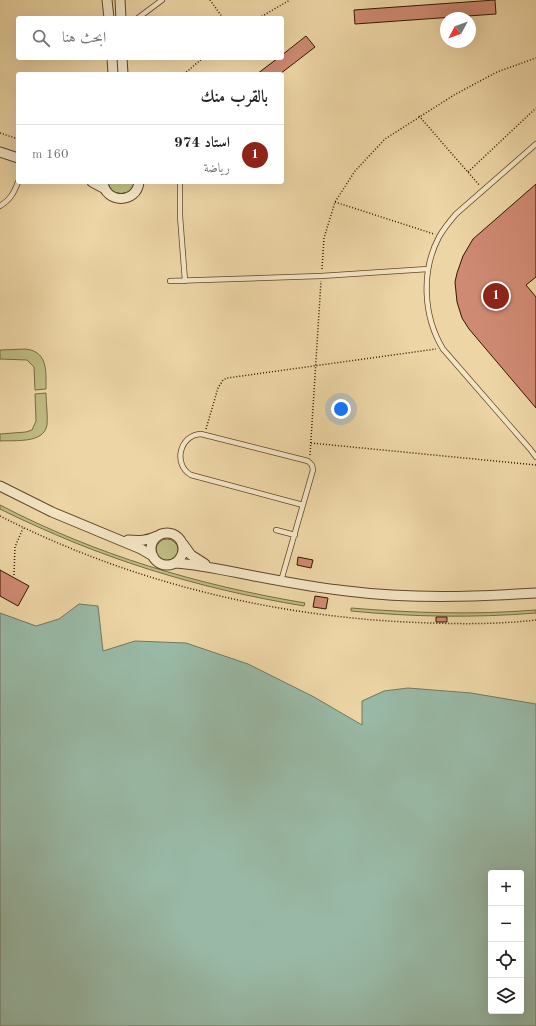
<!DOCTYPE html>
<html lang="ar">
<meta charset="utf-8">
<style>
body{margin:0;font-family:"Old Standard TT",Amiri,serif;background:#f2f2f2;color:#222;direction:rtl}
.controls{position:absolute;right:12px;bottom:12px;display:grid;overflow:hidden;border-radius:4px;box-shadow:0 4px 16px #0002}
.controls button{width:36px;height:36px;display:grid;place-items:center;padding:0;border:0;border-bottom:1px solid #e0e0e0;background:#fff;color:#222;font:20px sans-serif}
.compass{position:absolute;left:440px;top:12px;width:36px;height:36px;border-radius:50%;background:#fff;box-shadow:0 4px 16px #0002;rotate:229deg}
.you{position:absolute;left:341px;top:409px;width:14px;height:14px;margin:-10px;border:3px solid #fff;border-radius:50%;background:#1a73e8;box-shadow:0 0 0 6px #1a73e833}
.badge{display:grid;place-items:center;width:26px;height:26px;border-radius:50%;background:#8f2418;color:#fff;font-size:13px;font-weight:700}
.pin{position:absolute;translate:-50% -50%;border:2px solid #fff;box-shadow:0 1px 4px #0006}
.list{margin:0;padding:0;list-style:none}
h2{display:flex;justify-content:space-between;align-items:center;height:52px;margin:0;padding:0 16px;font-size:17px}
h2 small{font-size:13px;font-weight:400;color:#767676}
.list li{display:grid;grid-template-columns:26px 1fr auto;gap:12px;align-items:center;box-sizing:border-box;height:60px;padding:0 16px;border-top:1px solid #e0e0e0}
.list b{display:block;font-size:15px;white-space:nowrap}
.list p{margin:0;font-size:13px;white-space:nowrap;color:#767676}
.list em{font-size:13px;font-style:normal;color:#767676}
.icon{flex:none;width:22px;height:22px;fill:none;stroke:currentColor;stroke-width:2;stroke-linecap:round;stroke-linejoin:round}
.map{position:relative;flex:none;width:536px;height:1026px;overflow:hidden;direction:ltr}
.search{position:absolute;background:#fff;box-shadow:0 4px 16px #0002;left:16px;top:16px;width:268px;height:44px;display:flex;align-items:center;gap:10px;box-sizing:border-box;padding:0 14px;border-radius:4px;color:#767676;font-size:15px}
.panel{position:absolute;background:#fff;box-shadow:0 4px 16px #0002;left:16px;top:72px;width:268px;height:112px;border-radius:4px;direction:rtl}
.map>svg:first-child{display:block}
.green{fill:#bebc82;stroke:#786a41}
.water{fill:#99b9a6;stroke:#707864;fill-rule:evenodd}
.building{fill:#cf8a73;stroke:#321700}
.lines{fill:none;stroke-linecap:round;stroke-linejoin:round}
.lane-casing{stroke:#614629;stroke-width:6}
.street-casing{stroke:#614629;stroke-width:11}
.path{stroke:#321700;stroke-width:1.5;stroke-dasharray:1 2;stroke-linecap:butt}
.lane{stroke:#f3e4c4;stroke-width:4.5}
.street{stroke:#f3e4c4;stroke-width:9}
</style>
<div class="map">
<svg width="536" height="1026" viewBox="0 0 536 1026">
<rect width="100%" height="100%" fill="#edd5a5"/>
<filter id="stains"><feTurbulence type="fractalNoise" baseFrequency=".005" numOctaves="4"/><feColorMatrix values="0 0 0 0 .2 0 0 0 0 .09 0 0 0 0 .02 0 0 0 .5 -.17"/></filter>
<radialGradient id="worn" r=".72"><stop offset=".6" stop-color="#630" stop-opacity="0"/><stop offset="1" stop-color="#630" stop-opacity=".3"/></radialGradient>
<path class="green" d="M108 182H134C132 198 111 198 108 182Z
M26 349C48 352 46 371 46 389L35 390 34 367 27 360 0 359V350Z
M46 393C46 403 48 415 47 425 44 444 14 440 0 441V434L26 432 32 430 36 421 35 394Z
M0 505C96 555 198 585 305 603L304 606C195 588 99 558 0 509Z
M156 550a11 11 0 1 1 22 0a11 11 0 1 1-22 0Z
M351 608C413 613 474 615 536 610V613C474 618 413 617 351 611Z"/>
<path class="water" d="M79 604 98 606 103 651 135 641 186 643 248 664 314 697 362 725V701L384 691 408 688 471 693 536 704V1026H0V613L36 626 59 619ZM491 873H521V1011H491Z"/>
<path class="building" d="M495 0 496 14 355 24 354 10Z
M306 36 315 47 280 74H257L278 58H282V55Z
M536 184V277L526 285 536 297V408L469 329 462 318 457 302 455 282 457 273 463 256 473 239Z
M298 557 313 560 311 568 297 565Z
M0 570 29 586 18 606 0 596Z
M315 596 328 598 326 609 313 607Z
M436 617H447V622H436Z"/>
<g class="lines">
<defs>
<path id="lane" d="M138 18 162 0
M536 144 456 214C450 221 444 228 439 237 421 271 423 316 443 349L530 449 536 457
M180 182V216L185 281
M0 206C10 200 14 193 18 182
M170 281 321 276 428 269
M276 530 295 535
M281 581 313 470 312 465 308 461 201 434C179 435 173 465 191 475L303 505"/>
<path id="street" d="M107 0 109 18
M120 0 121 18
M112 58 113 74
M122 58 123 74
M0 152 18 158
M92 182 105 189
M103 182C105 204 137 204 139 182
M0 486 52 512 141 549 153 556
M151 549a16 16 0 1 1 32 0a16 16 0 1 1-32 0Z
M128 540C139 541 147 541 157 536
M183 544 191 555 205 564
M176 563C202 565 228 571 254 576 285 582 316 588 347 591 410 599 473 597 536 593"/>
</defs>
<use href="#lane" class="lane-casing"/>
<use href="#street" class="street-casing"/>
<path class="path" d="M210 0 223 18
M259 18 290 0
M184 74 203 58
M419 116 480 186
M0 133 18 139
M468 172 536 108
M335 202 434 234
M322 269 324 238 335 202 355 171 385 139 454 95 497 72 536 58
M206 429 218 388 223 380 227 378 436 349
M311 443 536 465
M310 455 321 281
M0 516C126 580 265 615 406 622 449 624 493 625 536 620
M14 575 15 547 23 528"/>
<use href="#lane" class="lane"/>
<use href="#street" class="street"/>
</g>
<rect width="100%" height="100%" filter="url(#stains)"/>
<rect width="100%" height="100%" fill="url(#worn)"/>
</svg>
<div class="controls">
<button>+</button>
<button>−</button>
<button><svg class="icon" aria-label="locate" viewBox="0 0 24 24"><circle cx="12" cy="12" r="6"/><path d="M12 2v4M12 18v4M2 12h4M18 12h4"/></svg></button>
<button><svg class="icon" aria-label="layers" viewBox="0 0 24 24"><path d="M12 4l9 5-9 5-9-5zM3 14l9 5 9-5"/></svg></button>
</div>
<svg class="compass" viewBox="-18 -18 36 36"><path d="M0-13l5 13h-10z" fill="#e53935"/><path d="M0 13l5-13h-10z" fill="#767676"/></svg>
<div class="you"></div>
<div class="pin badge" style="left:496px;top:296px">1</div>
<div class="search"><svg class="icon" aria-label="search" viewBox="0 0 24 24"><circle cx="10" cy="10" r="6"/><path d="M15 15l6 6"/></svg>ابحث هنا</div>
<section class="panel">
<h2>بالقرب منك<small></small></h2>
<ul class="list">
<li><span class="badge">1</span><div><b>استاد 974</b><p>رياضة</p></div><em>160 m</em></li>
</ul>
</section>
</div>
